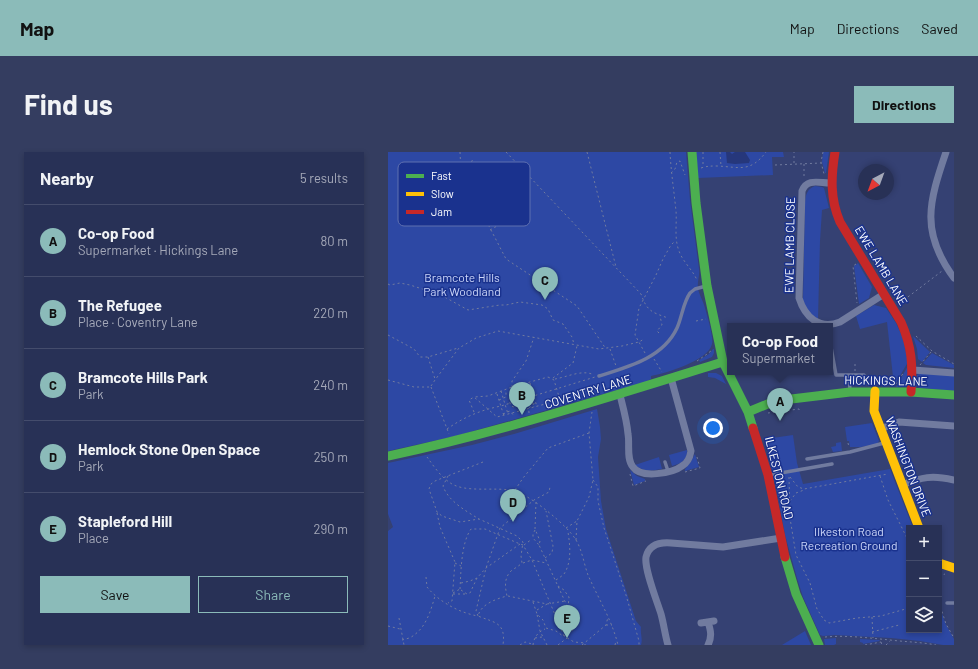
<!DOCTYPE html>
<meta charset="utf-8">
<style>
body{margin:0;font-family:Barlow,sans-serif;background:#343d60;color:#f1f3f6}
.controls{position:absolute;right:12px;bottom:12px;display:grid;overflow:hidden;border-radius:0px;box-shadow:0 2px 6px #0003}
.controls button{width:36px;height:36px;display:grid;place-items:center;padding:0;border:0;border-bottom:1px solid #444c6c;background:#283156;color:#f1f3f6;font:20px sans-serif}
.compass{position:absolute;left:470px;top:12px;width:36px;height:36px;border-radius:50%;background:#283156;box-shadow:0 2px 6px #0003;rotate:221deg}
.you{position:absolute;left:325px;top:276px;width:14px;height:14px;margin:-10px;border:3px solid #fff;border-radius:50%;background:#1a73e8;box-shadow:0 0 0 6px #1a73e833}
.badge{display:grid;place-items:center;width:26px;height:26px;border-radius:50%;background:#8bbbb9;color:#111;font-size:13px;font-weight:700}
.pin{position:absolute;translate:-50% -33px;filter:drop-shadow(0 1px 2px #0008)}
.pin::after{content:'';position:absolute;top:21px;width:14px;height:12px;background:inherit;clip-path:polygon(0 0,100% 0,50% 100%)}
.popup{position:absolute;left:339px;top:171px;width:106px;height:52px;box-sizing:border-box;display:grid;place-content:center;border-radius:0px;background:#283156;filter:drop-shadow(0 1px 3px #0005);font-size:13px;white-space:nowrap;color:#a5a9b9}
.popup b{font-size:15px;color:#f1f3f6}
.popup::after{content:'';position:absolute;left:50%;top:100%;margin-left:-8px;border:8px solid transparent;border-top-color:#283156}
.list{margin:0;padding:0;list-style:none}
h2{display:flex;justify-content:space-between;align-items:center;height:52px;margin:0;padding:0 16px;font-size:17px}
h2 small{font-size:13px;font-weight:400;color:#a5a9b9}
.list li{display:grid;grid-template-columns:26px 1fr auto;gap:12px;align-items:center;box-sizing:border-box;height:72px;padding:0 16px;border-top:1px solid #444c6c}
.list b{display:block;font-size:15px;white-space:nowrap}
.list p{margin:0;font-size:13px;white-space:nowrap;color:#a5a9b9}
.list em{font-size:13px;font-style:normal;color:#a5a9b9}
.actions{display:flex;gap:8px;padding:12px 16px}
.actions a{flex:1;padding:9px 0;border:1px solid #8bbbb9;border-radius:0px;text-align:center;font-size:14px;color:#8bbbb9}
.actions .main{background:#8bbbb9;color:#111}
.icon{flex:none;width:22px;height:22px;fill:none;stroke:currentColor;stroke-width:2;stroke-linecap:round;stroke-linejoin:round}
.map{position:relative;flex:none;width:566px;height:493px;overflow:hidden;border-radius:0px}
header{display:flex;align-items:center;gap:24px;box-sizing:border-box;height:56px;padding:0 20px;background:#8bbbb9;color:#111}
header strong{font-size:19px}
nav{display:flex;gap:22px;margin-inline-start:auto;font-size:14px}
.intro{display:flex;align-items:center;justify-content:space-between;box-sizing:border-box;height:96px;padding:0 24px}
h1{margin:0;font-size:28px}
.button{padding:10px 18px;border-radius:0px;background:#8bbbb9;color:#111;font-size:14px;font-weight:700}
main{display:flex;gap:24px;padding:0 24px}
aside{flex:1;background:#283156;border-radius:0px;box-shadow:0 2px 6px #0003}
.map>svg:first-child{display:block}
.green{fill:#2d48a4}
.water{fill:#26377b}
.lines{fill:none;stroke-linecap:round;stroke-linejoin:round}
.path{stroke:#717b9f;stroke-width:1;stroke-dasharray:2 3;stroke-linecap:butt}
.lane{stroke:#717b9f;stroke-width:3.5}
.street{stroke:#717b9f;stroke-width:7}
.fast{stroke:#4caf50;stroke-width:9}
.slow{stroke:#ffc107;stroke-width:9}
.jam{stroke:#c62828;stroke-width:9}
.labels{text-anchor:middle;stroke-width:3;stroke-linejoin:round;paint-order:stroke}
.street-label{font-size:12px;fill:#fff;stroke:#1a328e}
.park-label{font-size:12px;fill:#cdd7fa;stroke:#1a328e}
.key{fill:#1a328e;stroke:#5f70b0;stroke-width:1}
.key-label{font-size:11px;fill:#fff}
</style>
<header>
<strong>Map</strong>
<nav><a>Map</a><a>Directions</a><a>Saved</a></nav>
</header>
<div class="intro"><h1>Find us</h1><a class="button">Directions</a></div>
<main>
<aside>
<h2>Nearby<small>5 results</small></h2>
<ul class="list">
<li><span class="badge">A</span><div><b>Co-op Food</b><p>Supermarket · Hickings Lane</p></div><em>80 m</em></li>
<li><span class="badge">B</span><div><b>The Refugee</b><p>Place · Coventry Lane</p></div><em>220 m</em></li>
<li><span class="badge">C</span><div><b>Bramcote Hills Park</b><p>Park</p></div><em>240 m</em></li>
<li><span class="badge">D</span><div><b>Hemlock Stone Open Space</b><p>Park</p></div><em>250 m</em></li>
<li><span class="badge">E</span><div><b>Stapleford Hill</b><p>Place</p></div><em>290 m</em></li>
</ul>
<div class="actions"><a class="main">Save</a><a>Share</a></div>
</aside>
<div class="map">
<svg width="566" height="493" viewBox="0 0 566 493">
<rect width="100%" height="100%" fill="#354173"/>
<path class="green" d="M0 0H298L302 48 311 117C312 124 309 130 310 136 311 143 315 148 317 156 319 163 326 186 324 192 320 209 278 221 263 224V227L257 230 68 284 0 299Z
M308 0H395L396 5H384L385 23 310 26Z
M435 0H441L438 21H437L434 10Z
M427 34 434 35 436 36 441 56 434 58 432 89 430 167 420 160 415 148 417 50C418 42 419 37 427 34Z
M470 111 484 135 481 146 471 152 466 114Z
M486 153 498 156 508 171 515 186 520 210 506 234 499 170 472 177 468 164Z
M525 184 542 200 534 210 530 207 529 197Z
M325 197H326V201L324 205 312 210 311 208 321 202Z
M544 201 566 213V216L538 213 535 211Z
M521 212 520 233 518 235H508Z
M320 221H328L334 224 338 232 327 226 320 225Z
M533 221 566 223V239L532 236 528 233 529 223Z
M209 257 212 275 213 287 210 305 213 349 218 377 248 469 253 475C252 481 255 487 253 493H0V379L5 375 0 362V311L84 293 126 282Z
M484 271 491 289 489 292 473 295H462L461 289H459L457 275Z
M405 283 409 311 415 332 502 317 525 376H521V478H551V453L558 473 566 487V493H555L532 489 503 486 447 483 435 484 432 483 415 445 409 426 397 383 390 345 377 287Z
M453 290 454 299 445 300 443 295 448 294V291Z
M299 298C300 308 293 312 284 314L281 303Z
M307 302 311 315 297 319V317L302 311Z
M271 305 274 317C263 319 256 320 247 313Z
M242 318 249 324 257 327V329L246 333Z
M417 479 423 493H394Z
M448 486V492L446 493H437L436 487Z
M472 487 491 488 492 489 475 492V491L472 490Z"/>
<path class="water" d="M338 0H342L344 2 347 0H357L362 8 361 11 347 12 339 11Z"/>
<g class="lines">
<path class="path" d="M72 0 73 20 118 107 189 154 218 197
M118 0 253 142C259 159 263 160 280 166
M199 0 228 115
M282 0C283 20 286 39 288 59 289 72 286 86 291 99 295 110 304 117 309 128
M315 0V15
M332 0 333 14
M435 0 433 10 436 22
M406 11V0
M416 12V27
M387 13 433 11
M74 14 86 8
M313 16C319 14 323 14 329 14 352 15 362 21 378 0
M283 21 287 17 289 10 292 9 297 23
M102 78 123 66
M468 112 465 114 469 151
M0 132 2 133 12 131 22 133 53 143 80 158 112 153H118L132 150 154 153 160 157 165 168 175 172 184 185 186 192
M512 151 554 119
M308 169 318 167
M271 181 269 179 274 173 272 164
M0 183 26 197 32 205H40L70 196
M528 184 544 199 566 212
M222 197 228 214
M257 201 247 183 251 156 268 123 275 107 283 93 287 89
M40 205 47 227
M266 207 274 220
M309 209 322 200 323 197
M467 212V219
M532 213 543 200
M160 225 166 228 172 248 109 265 86 245 100 244 124 235Z
M165 226 185 211 189 194
M167 227C179 225 195 217 206 223
M0 228 26 235H42
M138 231 146 255
M142 231 149 255
M508 232 516 220
M43 234 47 228 71 196 88 186 110 179 211 197 234 194 251 190 256 187
M135 234 139 239 143 237
M43 235 61 282
M113 239 120 262
M109 242 116 264
M130 242 135 243 137 250 134 253 126 255 123 254 121 248 123 244Z
M111 248 118 245V238
M132 259 124 235V229L138 209 146 185
M86 260 81 248 86 245
M141 261C140 255 143 253 148 251
M380 261 411 257 412 259H413
M115 262 122 259 126 264
M59 277C76 265 93 258 113 254L207 225
M460 291 461 295
M39 305C45 313 52 324 61 330 76 342 108 334 127 339 143 344 179 373 188 388 194 398 196 412 200 423 210 446 224 468 230 493
M95 310 47 329 43 332 41 337 49 360 54 364 72 370 91 367 129 384 135 390 133 404 134 411C131 414 127 416 123 419 116 426 117 435 119 444 108 447 93 452 90 464 107 471 118 470 115 493
M297 320 312 316 309 305
M242 322 245 334 258 329
M60 324 55 334C60 349 78 359 91 367
M492 324 500 348 521 390
M401 325 402 366 408 403 422 431 429 457 436 468 441 471 469 466 493 464 521 456
M402 325 410 335 416 337 500 322
M205 328 210 335V349L216 376 238 443 251 489V493
M127 338 135 326 160 296 201 281
M402 349 408 341 416 338
M148 350 147 377 152 389 151 393 180 456 190 468C190 476 182 480 176 484L186 490 197 491V493
M49 361 52 375 67 410 64 449 60 451
M178 376 189 369
M147 378 145 382V386L151 393
M188 388 189 369 201 345 205 328 201 281 204 260
M136 393 144 387
M157 406 164 401 165 394 158 359
M67 411 73 414
M135 411 144 408 158 411
M551 424 557 422
M38 425 39 435C51 450 72 461 90 464L88 459 98 416 112 376 146 348 161 340 162 335
M168 428C171 426 174 424 176 422 184 410 182 393 180 380
M73 431 82 429 89 426
M170 434 176 438 181 445 180 456
M72 437C73 420 73 391 83 377H97L132 392 135 393 144 408 176 484
M73 438 79 442 82 441 89 426 98 416 132 392
M65 441 72 437
M65 442H78
M120 444 159 452 177 449
M145 450 149 462
M551 450 558 472 566 486
M149 458 159 452
M484 465 485 486
M11 466 16 493
M218 473H224
M0 474 12 477
M484 480 511 473
M437 485C459 483 481 486 502 488 518 490 533 490 548 493
M147 486 154 485
M14 488C18 487 23 486 26 483 38 475 43 458 47 444
M493 490 494 493
M132 493 137 490 144 492
M145 493C146 485 150 480 157 477
M159 493 152 479 149 462 155 468 158 476 168 479 175 484
M170 493 179 486
M194 493 218 473 220 465
M227 493 228 489
M477 493 493 490
M498 493 502 489"/>
<path class="lane" d="M443 195 448 223H476
M461 223 462 238
M211 224C240 215 275 206 289 176 294 165 295 151 302 141L307 137 318 134
M419 307 462 300 496 291
M277 310 280 319
M381 323 444 312
M559 451H566"/>
<path class="street" d="M558 0C541 50 532 80 566 126
M442 31C431 31 419 26 414 39L411 146C417 165 431 178 452 170L496 142
M525 218 566 221
M232 243C235 255 239 269 240 282 242 292 238 307 245 315 253 327 285 321 294 314 300 311 302 305 303 299L283 226
M492 277 511 270 566 274
M514 333C534 325 544 323 566 328
M313 471 326 469
M280 493C277 483 276 473 273 462 269 449 256 417 258 405 261 393 271 390 283 391L335 395 393 386
M320 493C324 485 323 479 320 470"/>
<path class="fast" d="M304 0 308 51 319 134 335 210 360 260 365 276
M360 260 382 251 395 248 462 240H523L566 243
M0 304C114 280 224 244 335 210
M397 405 408 442 431 493"/>
<path class="slow" d="M487 239 486 259 531 376
M551 411 566 416"/>
<path class="jam" d="M447 0C443 25 442 47 452 70L513 170C524 195 525 213 523 240
M365 276 380 323 397 405"/>
</g>
<g class="labels">
<g class="street-label">
<text transform="translate(402 93) rotate(-89)" y="4">EWE LAMB CLOSE</text>
<text transform="translate(493 114) rotate(59)" y="4">EWE LAMB LANE</text>
<text transform="translate(498 229) rotate(1)" y="4">HICKINGS LANE</text>
<text transform="translate(200 240) rotate(-17)" y="4">COVENTRY LANE</text>
<text transform="translate(520 315) rotate(69)" y="4">WASHINGTON DRIVE</text>
<text transform="translate(391 326) rotate(76)" y="4">ILKESTON ROAD</text>
</g>
<g class="park-label">
<text x="74" y="130">Bramcote Hills<tspan x="74" dy="14">Park Woodland</tspan></text>
<text x="461" y="384">Ilkeston Road<tspan x="461" dy="14">Recreation Ground</tspan></text>
</g>
</g>
<rect x="10" y="10" width="132" height="64" rx="6" class="key"/>
<rect x="18" y="22" width="18" height="4" fill="#4caf50"/>
<rect x="18" y="40" width="18" height="4" fill="#ffc107"/>
<rect x="18" y="58" width="18" height="4" fill="#c62828"/>
<g class="key-label">
<text x="43" y="28">Fast</text>
<text x="43" y="46">Slow</text>
<text x="43" y="64">Jam</text>
</g>
</svg>
<div class="controls">
<button>+</button>
<button>−</button>
<button><svg class="icon" aria-label="layers" viewBox="0 0 24 24"><path d="M12 4l9 5-9 5-9-5zM3 14l9 5 9-5"/></svg></button>
</div>
<svg class="compass" viewBox="-18 -18 36 36"><path d="M0-13l5 13h-10z" fill="#e53935"/><path d="M0 13l5-13h-10z" fill="#a5a9b9"/></svg>
<div class="you"></div>
<div class="pin badge" style="left:392px;top:269px">A</div>
<div class="popup"><b>Co-op Food</b>Supermarket</div>
<div class="pin badge" style="left:134px;top:263px">B</div>
<div class="pin badge" style="left:157px;top:148px">C</div>
<div class="pin badge" style="left:125px;top:370px">D</div>
<div class="pin badge" style="left:179px;top:486px">E</div>
</div>
</main>
